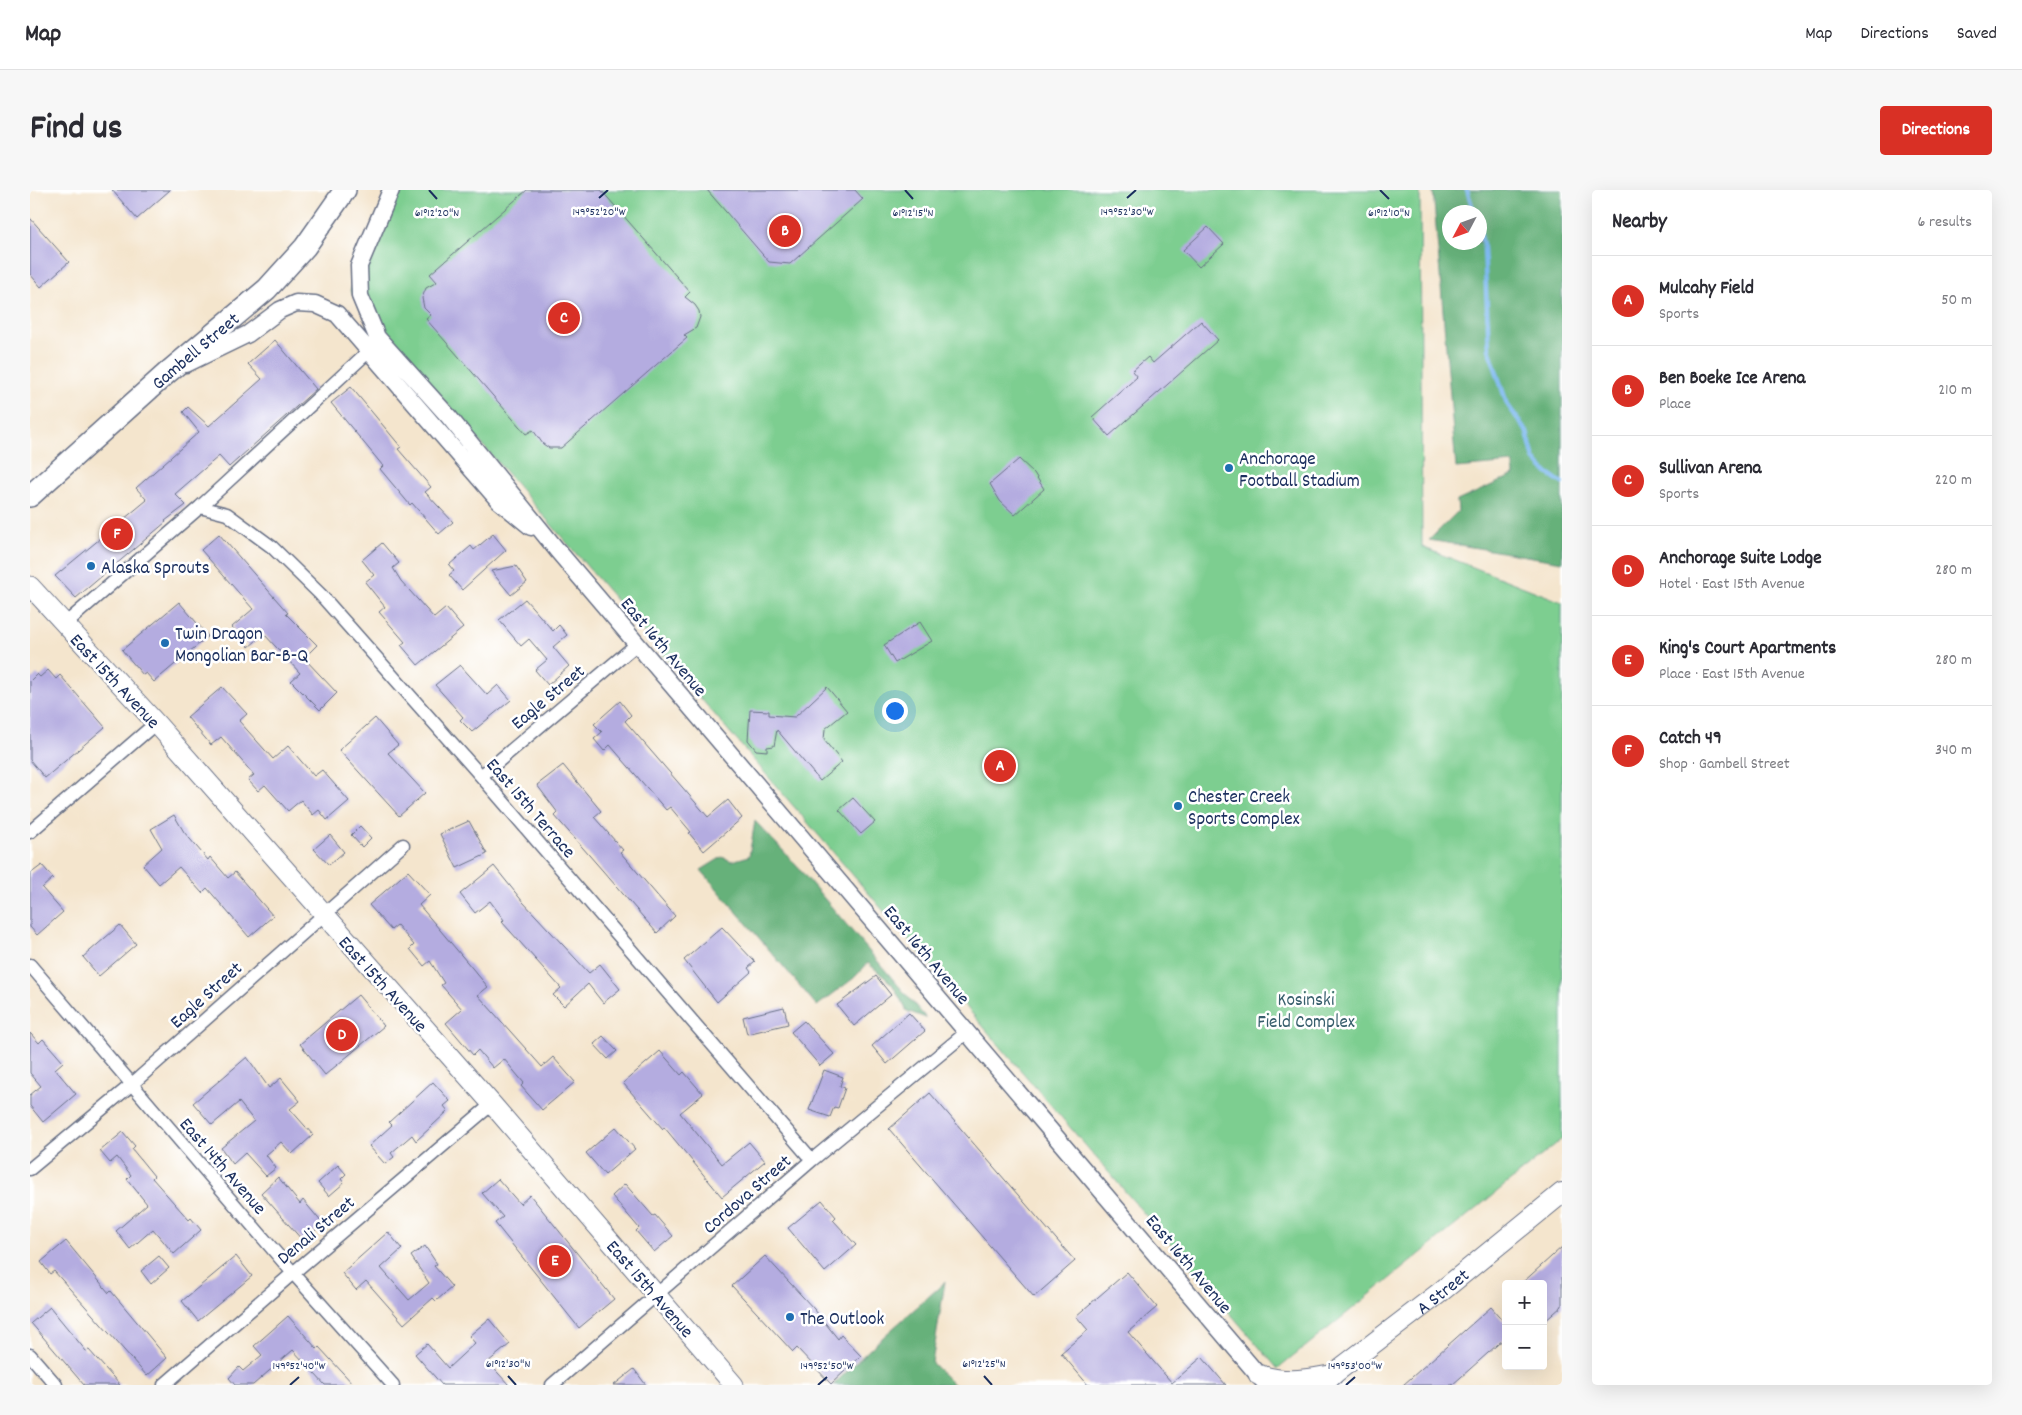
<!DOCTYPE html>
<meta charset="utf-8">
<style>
body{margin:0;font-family:Dekko,sans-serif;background:#f7f7f7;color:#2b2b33}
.controls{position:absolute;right:15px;bottom:15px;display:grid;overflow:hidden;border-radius:5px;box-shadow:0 5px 20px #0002}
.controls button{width:45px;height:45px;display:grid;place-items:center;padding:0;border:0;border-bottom:1px solid #e1e1e2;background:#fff;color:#2b2b33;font:25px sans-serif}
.compass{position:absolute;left:1412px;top:15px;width:45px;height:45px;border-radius:50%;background:#fff;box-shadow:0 5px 20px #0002;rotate:229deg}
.you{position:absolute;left:864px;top:520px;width:18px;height:18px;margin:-12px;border:4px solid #fff;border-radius:50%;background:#1a73e8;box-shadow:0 0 0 8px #1a73e833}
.badge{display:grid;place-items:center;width:32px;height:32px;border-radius:50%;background:#d93025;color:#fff;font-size:16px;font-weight:700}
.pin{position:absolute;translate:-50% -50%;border:2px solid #fff;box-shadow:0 1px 5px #0006}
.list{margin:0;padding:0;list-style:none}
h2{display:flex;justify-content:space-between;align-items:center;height:65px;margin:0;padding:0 20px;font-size:21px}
h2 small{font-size:16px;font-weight:400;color:#7c7c81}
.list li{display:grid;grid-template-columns:32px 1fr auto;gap:15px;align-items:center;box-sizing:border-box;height:90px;padding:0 20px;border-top:1px solid #e1e1e2}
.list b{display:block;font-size:19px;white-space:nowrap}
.list p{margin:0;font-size:16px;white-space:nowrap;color:#7c7c81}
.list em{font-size:16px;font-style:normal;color:#7c7c81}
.map{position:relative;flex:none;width:1532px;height:1195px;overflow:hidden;border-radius:5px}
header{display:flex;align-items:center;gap:30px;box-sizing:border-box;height:70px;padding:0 25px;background:#fff;border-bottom:1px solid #e1e1e2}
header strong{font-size:24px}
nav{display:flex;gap:28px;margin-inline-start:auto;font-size:18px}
.intro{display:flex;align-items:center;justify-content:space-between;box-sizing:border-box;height:120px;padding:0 30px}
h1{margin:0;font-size:35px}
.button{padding:12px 22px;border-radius:5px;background:#d93025;color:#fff;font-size:18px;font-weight:700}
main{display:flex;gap:30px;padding:0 30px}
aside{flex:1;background:#fff;border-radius:5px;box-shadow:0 5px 20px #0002}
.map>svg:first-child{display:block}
.green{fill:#7dce90;stroke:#4c7e77}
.forest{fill:#66b17a;stroke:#40706c;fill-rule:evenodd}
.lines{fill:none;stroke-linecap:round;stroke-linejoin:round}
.stream{stroke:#7fbaf1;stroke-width:4.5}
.building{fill:#b4ace0}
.minor-casing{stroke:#676f85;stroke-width:15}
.tertiary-casing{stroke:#676f85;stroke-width:19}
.secondary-casing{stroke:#676f85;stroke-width:21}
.primary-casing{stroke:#676f85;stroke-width:22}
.trunk-casing{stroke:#676f85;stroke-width:24}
.minor{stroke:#fff;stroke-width:12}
.tertiary{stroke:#fff;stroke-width:16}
.secondary{stroke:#fff;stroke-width:19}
.primary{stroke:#fff;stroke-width:20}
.trunk{stroke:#fff;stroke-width:21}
.ticks{fill:none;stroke:#1b2f5e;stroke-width:2}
.poi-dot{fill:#1f6fb2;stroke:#fff;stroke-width:2}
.labels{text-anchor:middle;stroke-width:5;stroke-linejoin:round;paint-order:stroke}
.street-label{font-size:19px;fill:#1b2f5e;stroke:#fff}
.poi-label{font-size:19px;fill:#1b2f5e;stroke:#fff;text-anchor:start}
.park-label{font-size:19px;fill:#385f6d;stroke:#fff}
.ticks-label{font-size:12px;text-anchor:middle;fill:#1b2f5e;stroke:#fff;stroke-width:5;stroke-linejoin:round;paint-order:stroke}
</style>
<header>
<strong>Map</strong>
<nav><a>Map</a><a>Directions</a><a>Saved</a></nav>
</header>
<div class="intro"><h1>Find us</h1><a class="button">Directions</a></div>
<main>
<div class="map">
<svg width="1532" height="1195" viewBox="0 0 1532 1195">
<rect width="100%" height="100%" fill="#fff"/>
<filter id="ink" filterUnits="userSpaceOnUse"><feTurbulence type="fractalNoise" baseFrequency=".02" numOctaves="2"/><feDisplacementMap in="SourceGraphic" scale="10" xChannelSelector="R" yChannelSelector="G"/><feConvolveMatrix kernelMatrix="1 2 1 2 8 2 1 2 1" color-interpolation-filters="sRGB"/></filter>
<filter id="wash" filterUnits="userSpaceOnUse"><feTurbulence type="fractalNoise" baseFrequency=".0096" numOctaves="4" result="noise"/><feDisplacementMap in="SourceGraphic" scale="20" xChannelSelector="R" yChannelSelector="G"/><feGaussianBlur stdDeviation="1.12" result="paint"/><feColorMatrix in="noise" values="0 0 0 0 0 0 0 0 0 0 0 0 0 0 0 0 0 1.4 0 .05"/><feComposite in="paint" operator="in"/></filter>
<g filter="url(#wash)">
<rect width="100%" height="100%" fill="#f4e5cd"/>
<path class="green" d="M366 0H1390L1392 357 1532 412V949L1248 1179 320 101Z"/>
<path class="forest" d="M1403 0H1532V372L1399 350 1428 321 1427 311 1484 285 1483 273 1426 278ZM1420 22H1450V52H1420Z
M725 631 759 667 896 828 877 821 862 794 838 773 824 788 787 816 671 680 692 667 702 671 719 666Z
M915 1092 902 1173 924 1195H803L843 1156Z"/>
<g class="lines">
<path class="stream" d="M1437 0 1444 22
M1450 42 1454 58 1459 159 1477 214 1497 242 1504 269 1517 283 1532 293"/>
</g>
<g id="blocks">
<path class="building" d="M82 0H140L107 29Z
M497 0H571L660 102 655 107 665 115 669 121 670 127 666 138 654 145 657 148 531 258H519L513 254 503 240 496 244 396 129 401 125 394 118 392 108 396 98 407 92 400 84Z
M677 0H825L833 9 760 74 739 72Z
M0 28 39 72 11 97 0 84Z
M1178 37 1194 54 1169 77 1153 60Z
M1171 131 1188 150 1079 246 1062 227 1107 187 1102 181 1118 167 1123 173Z
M245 150 286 199 199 277 189 266 145 304 156 315 135 331 136 332 46 408 25 386 117 310 106 298 169 242 153 222 158 217 179 236 232 189 218 174Z
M321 197 371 257 368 259 401 297 395 302 423 332 409 344 382 313 380 315 350 279 353 276 301 213Z
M989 269 1004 283 1014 299 985 325 970 311 960 294Z
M189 344 258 423 256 424 287 455 274 468 307 503 290 520 261 491 270 483 234 444 219 457 202 437 223 419 171 360Z
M463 344 476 360 432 400 419 385 424 381 419 375 441 356 444 360Z
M352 353 369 373 363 378 371 391 404 428 416 418 433 438 388 475 371 455 375 452 349 422 355 417 335 392 344 385 332 370Z
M486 376 497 392 481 405 461 381Z
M495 409 523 441 529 435 537 445 523 457 539 476 518 495 505 480 517 470 499 449 491 456 469 430Z
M149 412 178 446 124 492 116 483 113 485 92 460Z
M890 432 902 451 865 473 854 455Z
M430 475 457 505 468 495 481 510 442 542 430 530 433 527 405 495Z
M18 480 26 489 30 485 75 537 15 588 0 570V491L7 484 10 487Z
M192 497 217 524 209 531 243 569 258 556 284 586 292 580 319 611 297 630 289 620 283 625 271 610 258 621 235 595 228 601 218 590 224 585 191 547 181 555 157 527Z
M797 497 817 521 795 539 794 550 812 572 790 591 747 540 744 556 737 557V561L726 560 718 550 720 520 739 521V525L765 527Z
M590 511 601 525 595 531 678 627 698 610 712 628 674 661 659 643 661 642 640 617 636 620 580 555 574 561 564 549 572 542 564 534Z
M345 528 368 555 358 563 395 603 369 626 309 560Z
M533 575 571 621 564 627 593 660 590 662 645 726 627 743 525 626 528 623 507 595Z
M823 608 845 632 831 644 809 620Z
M144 625 154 642 178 670 180 667 198 688 205 682 243 726 219 747 177 698 172 703 149 677 129 694 113 675 132 658 121 639Z
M439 631 457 664 427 678 410 644Z
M330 636 341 648 332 657 321 645Z
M300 645 314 662 299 675 284 659Z
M12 675 23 688 12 698 33 722 7 745 0 737V684Z
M464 676 493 712 559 783 570 774 590 799 573 813 558 794 534 816 523 805 531 798 472 732 474 730 460 711 445 723 430 704Z
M378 681 400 705 389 715 458 797 448 805 512 877 523 867 545 892 512 920 491 896 494 893 474 869 463 878 448 860 443 865 416 833 432 819 411 795 414 793 400 771 394 776 380 759 384 755 367 735 361 740 339 715Z
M90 735 106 754 69 786 53 767Z
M692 737 725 772 718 778 721 782 687 812 654 770Z
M846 786 861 805 824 836 807 815Z
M328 805 354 836 295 885 270 854Z
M754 817 758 834 717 844 713 827Z
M879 823 895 841 857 874 842 856Z
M774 831 804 864 790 876 761 842Z
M0 843 9 853 13 849 33 872 25 879 46 904 13 932 0 916V905L11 896 0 883Z
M573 846 587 861 578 869 564 854Z
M630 861 651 885 654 882 673 904 650 923 692 974 719 952 735 971 692 1007 634 937 633 939 593 893Z
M217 867 239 898 251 888 270 911 260 919 283 945 262 964 251 952 236 965 246 978 236 986 215 963 203 974 191 958 224 931 209 912 182 935 163 913Z
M794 880 813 887 810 896 815 898 808 918 804 917 800 927 779 920Z
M403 892 420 911 414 916 418 921 386 951 382 945 361 963 364 967 355 974 339 956 362 935 359 932Z
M900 903 1045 1071 1004 1107 859 939Z
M586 937 605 959 575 985 556 963Z
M93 942 105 956 102 959 124 986 122 988 159 1030 161 1028 171 1040 144 1064 123 1039 100 1059 86 1041 117 1014 97 989 101 985 87 967 80 973 70 961Z
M308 975 316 984 311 989 314 993 299 1006 288 993Z
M248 987 270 1014 273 1010 293 1034 273 1051 231 1003Z
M468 989 490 1014 500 1005 584 1109 549 1138 465 1033 473 1027 452 1003Z
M595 994 623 1026 625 1025 643 1046 624 1062 606 1041 609 1038 582 1006Z
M792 1010 806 1027 803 1030 826 1055 795 1082 758 1038Z
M358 1042 372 1059 351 1078 379 1110 399 1093 381 1066 395 1056 407 1074 404 1076 422 1097 406 1111 403 1108 374 1134 336 1091 326 1100 312 1083Z
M36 1051 79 1103 81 1101 137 1168 117 1186 24 1081 20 1084 11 1072Z
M1532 1057V1116L1513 1133V1094H1491Z
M129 1066 139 1078 121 1094 111 1081Z
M206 1066 222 1086 168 1131 152 1111Z
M735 1066 784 1119 808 1149 811 1145 831 1166 801 1194 767 1158 763 1162 702 1096Z
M1097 1082 1127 1117 1098 1142 1142 1193 1172 1167 1196 1195H1058L1031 1163 1058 1140 1046 1126Z
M20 1117 56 1161 59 1160 90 1195H54L1 1133Z
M1461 1117 1476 1134V1147L1422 1195H1373Z
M258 1126 287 1159 289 1157 324 1195H295L263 1160 223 1195H205L199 1188 209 1177 213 1181 232 1165 224 1156Z
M459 1129 480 1154 458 1172 479 1195H412L385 1164 397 1154 418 1178 445 1153 439 1146Z
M604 1179 616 1195H584Z"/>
</g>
</g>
<g filter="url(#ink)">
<use href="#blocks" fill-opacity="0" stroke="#676f85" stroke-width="1"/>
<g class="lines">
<defs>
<path id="minor" d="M170 317 197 324 242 357 290 404 451 586 782 970
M35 434 170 317 339 161
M451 586 607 454
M0 642 126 533
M0 775 263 1083 363 1195
M0 979 101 895 373 655
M0 1165 26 1195
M134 1195 263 1083 462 914
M522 1195 782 970 937 842"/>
<path id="tertiary" d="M361 0 329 76 330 106 347 147 419 227 527 360 1235 1193
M156 174 218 144 250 120 266 113 285 114 307 124 469 311 501 337"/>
<path id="secondary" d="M0 396 126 533 462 914 704 1195"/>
<g id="primary">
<path d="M1229 1185C1258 1194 1273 1190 1303 1185"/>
<path id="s1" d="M1289 1195 1408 1104 1532 1003"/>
</g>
<g id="trunk">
<path id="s2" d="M0 306 137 183 237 99 275 57 315 0"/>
</g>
</defs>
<use href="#minor" class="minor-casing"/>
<use href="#tertiary" class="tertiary-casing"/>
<use href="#secondary" class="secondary-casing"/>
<use href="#primary" class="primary-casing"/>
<use href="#trunk" class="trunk-casing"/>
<use href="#minor" class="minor"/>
<use href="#tertiary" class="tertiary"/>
<use href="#secondary" class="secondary"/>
<use href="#primary" class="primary"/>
<use href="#trunk" class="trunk"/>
</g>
</g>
<path class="ticks" d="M399 0 407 9M875 0 883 9M1350 0 1359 9M569 8 578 0M1097 8 1106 0M478 1186 486 1195M954 1186 962 1195M260 1195 269 1187M788 1195 797 1187M1316 1195 1325 1187"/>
<g class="poi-dot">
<circle cx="1199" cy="278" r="5"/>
<circle cx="61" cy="376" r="5"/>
<circle cx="135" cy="453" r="5"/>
<circle cx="1148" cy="616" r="5"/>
<circle cx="760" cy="1127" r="5"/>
</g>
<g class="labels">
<g class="street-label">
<text dy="7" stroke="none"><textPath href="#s2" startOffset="220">Gambell Street</textPath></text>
<text transform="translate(635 456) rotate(50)" y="7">East 16th Avenue</text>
<text transform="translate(86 490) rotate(47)" y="7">East 15th Avenue</text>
<text transform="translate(517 506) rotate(-40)" y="7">Eagle Street</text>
<text transform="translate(502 617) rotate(49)" y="7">East 15th Terrace</text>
<text transform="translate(898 764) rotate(50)" y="7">East 16th Avenue</text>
<text transform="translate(354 793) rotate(48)" y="7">East 15th Avenue</text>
<text transform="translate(175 804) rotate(-42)" y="7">Eagle Street</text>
<text transform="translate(194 975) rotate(49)" y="7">East 14th Avenue</text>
<text transform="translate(716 1003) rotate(-41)" y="7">Cordova Street</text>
<text transform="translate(285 1039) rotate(-40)" y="7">Denali Street</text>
<text transform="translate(1160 1073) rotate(50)" y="7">East 16th Avenue</text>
<text transform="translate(621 1098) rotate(49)" y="7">East 15th Avenue</text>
<text dy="7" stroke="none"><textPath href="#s1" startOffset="155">A Street</textPath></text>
</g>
<g class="poi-label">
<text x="1209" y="274">Anchorage<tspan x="1209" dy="22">Football Stadium</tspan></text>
<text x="71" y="383">Alaska Sprouts</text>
<text x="145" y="449">Twin Dragon<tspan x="145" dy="22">Mongolian Bar-B-Q</tspan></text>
<text x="1158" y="612">Chester Creek<tspan x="1158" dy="22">Sports Complex</tspan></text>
<text x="770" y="1134">The Outlook</text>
</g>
<g class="park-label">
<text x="1276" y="815">Kosinski<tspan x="1276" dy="22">Field Complex</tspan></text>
</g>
</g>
<g class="ticks-label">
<text x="569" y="25">149°52'20"W</text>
<text x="1097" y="25">149°52'30"W</text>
<text x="407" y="26">61°12'20"N</text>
<text x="883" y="26">61°12'15"N</text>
<text x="1359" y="26">61°12'10"N</text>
<text x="478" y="1177">61°12'30"N</text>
<text x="954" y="1177">61°12'25"N</text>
<text x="269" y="1179">149°52'40"W</text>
<text x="797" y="1179">149°52'50"W</text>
<text x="1325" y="1179">149°53'00"W</text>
</g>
</svg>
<div class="controls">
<button>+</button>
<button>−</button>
</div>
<svg class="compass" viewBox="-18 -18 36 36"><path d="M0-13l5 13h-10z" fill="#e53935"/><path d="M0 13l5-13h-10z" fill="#7c7c81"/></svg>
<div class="you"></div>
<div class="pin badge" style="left:970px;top:576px">A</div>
<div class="pin badge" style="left:755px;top:41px">B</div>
<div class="pin badge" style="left:534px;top:128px">C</div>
<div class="pin badge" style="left:312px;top:845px">D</div>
<div class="pin badge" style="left:525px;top:1071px">E</div>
<div class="pin badge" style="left:87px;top:344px">F</div>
</div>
<aside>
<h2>Nearby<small>6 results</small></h2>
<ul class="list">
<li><span class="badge">A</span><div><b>Mulcahy Field</b><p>Sports</p></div><em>50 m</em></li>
<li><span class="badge">B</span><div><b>Ben Boeke Ice Arena</b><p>Place</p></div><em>210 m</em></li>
<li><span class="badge">C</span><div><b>Sullivan Arena</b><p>Sports</p></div><em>220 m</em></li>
<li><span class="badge">D</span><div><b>Anchorage Suite Lodge</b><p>Hotel · East 15th Avenue</p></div><em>280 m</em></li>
<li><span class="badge">E</span><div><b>King's Court Apartments</b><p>Place · East 15th Avenue</p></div><em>280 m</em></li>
<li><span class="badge">F</span><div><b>Catch 49</b><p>Shop · Gambell Street</p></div><em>340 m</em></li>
</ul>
</aside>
</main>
